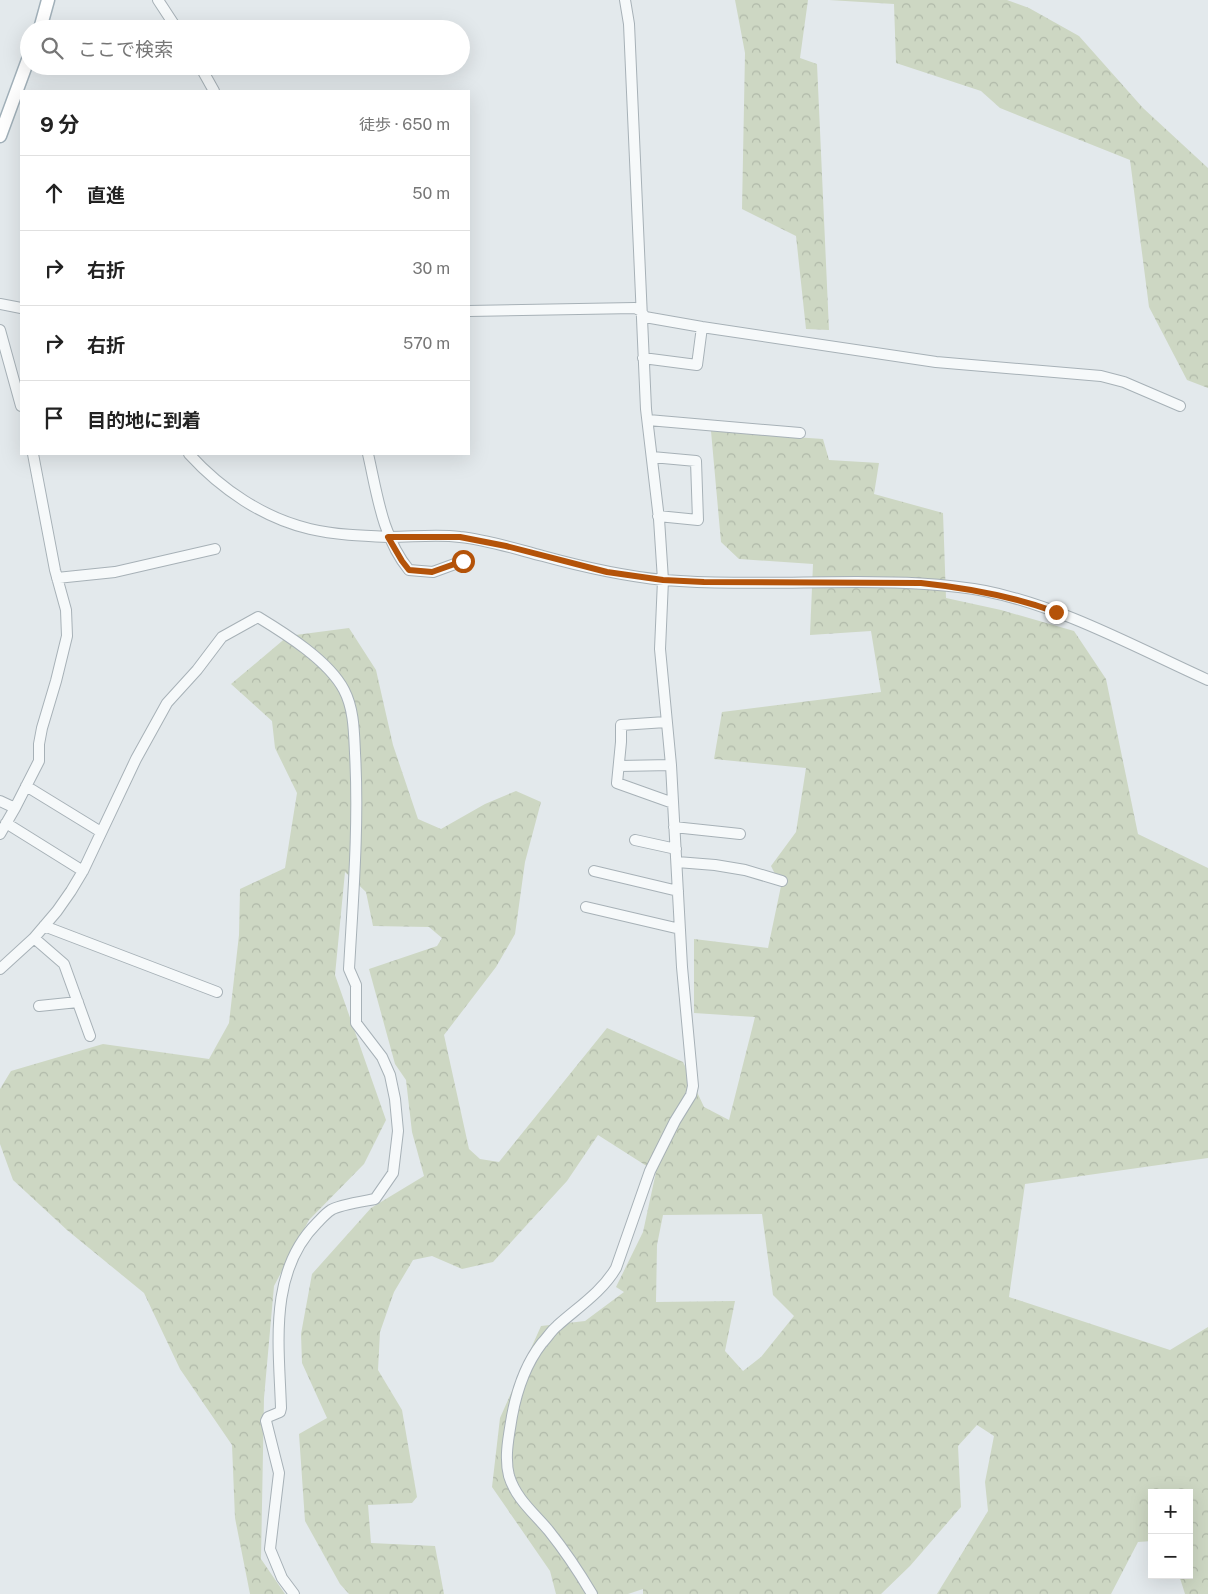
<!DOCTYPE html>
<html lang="ja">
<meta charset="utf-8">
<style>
body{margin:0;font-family:"Public Sans","Noto Sans JP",sans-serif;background:#f2f2f2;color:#222}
.controls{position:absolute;right:15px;bottom:15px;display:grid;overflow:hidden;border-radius:0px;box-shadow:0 5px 20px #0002}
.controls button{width:45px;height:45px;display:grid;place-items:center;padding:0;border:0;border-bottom:1px solid #e0e0e0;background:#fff;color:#222;font:25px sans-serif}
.stop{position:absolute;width:15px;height:15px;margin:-11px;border:4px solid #b45309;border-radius:50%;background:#fff}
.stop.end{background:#b45309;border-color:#fff;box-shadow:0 1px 5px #0008}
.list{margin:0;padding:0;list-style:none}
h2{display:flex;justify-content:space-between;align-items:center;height:65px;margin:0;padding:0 20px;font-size:21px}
h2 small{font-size:16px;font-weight:400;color:#767676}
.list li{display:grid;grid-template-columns:32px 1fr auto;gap:15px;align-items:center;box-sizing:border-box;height:75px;padding:0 20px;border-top:1px solid #e0e0e0}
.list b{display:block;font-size:19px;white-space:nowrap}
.list em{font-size:16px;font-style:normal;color:#767676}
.icon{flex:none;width:28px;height:28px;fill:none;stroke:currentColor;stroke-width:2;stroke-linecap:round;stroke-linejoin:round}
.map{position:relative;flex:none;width:1208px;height:1594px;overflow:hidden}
.search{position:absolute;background:#fff;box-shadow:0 5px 20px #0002;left:20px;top:20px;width:450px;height:55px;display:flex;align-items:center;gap:12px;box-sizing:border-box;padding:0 18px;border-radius:28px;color:#767676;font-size:19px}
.panel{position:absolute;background:#fff;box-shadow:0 5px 20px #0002;left:20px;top:90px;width:450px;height:365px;border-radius:0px}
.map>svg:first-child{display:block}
.forest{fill:url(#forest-crowns);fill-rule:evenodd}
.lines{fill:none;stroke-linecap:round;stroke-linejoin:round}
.minor-casing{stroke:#a7b1b7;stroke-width:12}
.major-casing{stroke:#a1b0b9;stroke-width:15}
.minor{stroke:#f6f9fa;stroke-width:10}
.major{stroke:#fff;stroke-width:12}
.route{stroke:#b45309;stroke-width:6}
</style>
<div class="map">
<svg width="1208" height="1594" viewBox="0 0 1208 1594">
<defs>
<pattern id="forest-crowns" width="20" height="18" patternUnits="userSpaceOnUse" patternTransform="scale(1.25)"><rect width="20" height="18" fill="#cdd7c3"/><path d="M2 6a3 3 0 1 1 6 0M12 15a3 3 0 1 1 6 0" fill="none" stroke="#b0b9a9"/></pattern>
</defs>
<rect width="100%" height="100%" fill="#e3e9ec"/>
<path class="forest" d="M735 0H808L800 58 817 64 829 330 806 329 796 236 742 209 745 53Z
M829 0H1007L1029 8 1079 36 1143 108 1208 168V388L1187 380 1149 307 1130 160 1000 108 981 91 896 63 894 4Z
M711 431 823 439 829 460 879 463 874 494 943 513 946 598 1001 610 1074 631 1106 679 1138 834 1208 868V1158L1025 1184 1009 1297 1170 1350 1208 1327V1594H1185L1179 1575H1189V1493H1152V1541L1138 1542 1111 1594H937L988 1511 985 1482 994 1436 977 1425 958 1446 961 1507 910 1566 881 1594H643V1589L628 1594H556L550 1571 492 1487 500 1418 541 1326 585 1321 624 1292 616 1287 643 1232 656 1172 598 1135 567 1181 493 1262 462 1269 432 1256 413 1260 394 1292 380 1332 378 1370 402 1410 417 1497 412 1503 368 1505 371 1543 435 1546 444 1594H349L340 1584 305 1521 299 1434 327 1418 302 1363 301 1334 312 1274 371 1208 424 1176 412 1132 406 1080 395 1064 369 969 437 946 442 938 429 927 373 926 366 892 345 872 335 975 386 1120 364 1164 309 1220 274 1286 264 1398 261 1559 285 1594H250L235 1518 232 1445 180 1369 144 1293 67 1230 13 1180 0 1144V1089L11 1071 103 1044 209 1059 229 1023 239 935 240 889 285 868 297 793 275 748 272 721 231 684 288 636 349 628 376 670 393 745 418 819 441 829 485 804 516 791 541 802 525 862 515 934 496 967 444 1035 469 1149 480 1159 499 1162 607 1028 683 1062 704 1107 729 1120 755 1017 694 1013V939L768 948 781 886 771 866 796 832 806 768 714 759 722 712 881 692 871 631 810 635 813 564 739 559 721 542ZM762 1214 773 1295 794 1316 761 1357 743 1371 725 1351 735 1301 656 1302 657 1245 663 1215Z"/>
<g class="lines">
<defs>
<path id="minor" d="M158 0 177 29
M200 66 214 91
M0 304 21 308
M469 311 635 308 641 311 645 317 702 327 936 362 1101 376 1124 382 1180 406
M0 330 21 406
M643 358 697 365 702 327
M648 420 800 433
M189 454C221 489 263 518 310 529 335 535 364 536 390 537 413 537 437 534 460 537 488 540 516 549 543 556 583 567 623 576 664 580 728 585 792 582 857 582 899 582 942 583 985 591 1061 606 1137 648 1208 680
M368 454C377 493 382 537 409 570L433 572 463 561
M652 457 696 461 698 520 658 516
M57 578 115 572 215 549
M666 722 621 725V742L617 783 673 803
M619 766 671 765
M26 786 101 832
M0 801 15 808
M6 823 83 871
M674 827 740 834
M0 834 15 808 39 761V744L42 728 56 681 67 636 66 610 55 570 33 454
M635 840 676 849
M677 862 715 865 745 870 782 881
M594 871 678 891
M586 907 680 929
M44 926 217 992
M34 938 64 964 90 1036
M0 969 34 938 57 911 71 891 83 871 136 759 167 703 197 670 222 637 258 617C286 634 329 661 344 690 354 709 354 732 355 753 359 825 353 897 349 969L356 985V1023L382 1057 390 1075 395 1099 398 1131 393 1173 375 1199C365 1201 338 1205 331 1210 326 1213 321 1219 317 1223 268 1272 279 1345 281 1408L280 1412 268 1417 266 1421 279 1473 270 1549 282 1578 294 1594
M39 1006 78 1002
M592 1594C579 1572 565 1551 549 1531 535 1514 516 1499 509 1476 504 1457 509 1435 512 1416 517 1389 525 1365 542 1343 547 1338 551 1331 557 1326 577 1308 602 1292 616 1268L650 1171 675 1121 691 1095 693 1086 682 967 671 765 660 649 663 580 659 519 646 409 629 24 625 0"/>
<path id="major" d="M40 29 48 0
M0 136 29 57"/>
</defs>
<use href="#minor" class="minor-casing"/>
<use href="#major" class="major-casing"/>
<use href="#minor" class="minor"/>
<use href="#major" class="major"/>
</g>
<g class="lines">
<path class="route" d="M463 561 432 572 409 570 402 561 388 537H460L506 546 607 572 663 580 704 582 921 583C968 588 1012 596 1056 612"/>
</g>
</svg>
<div class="controls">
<button>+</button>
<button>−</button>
</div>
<div class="stop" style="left:463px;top:561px"></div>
<div class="stop end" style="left:1056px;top:612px"></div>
<div class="search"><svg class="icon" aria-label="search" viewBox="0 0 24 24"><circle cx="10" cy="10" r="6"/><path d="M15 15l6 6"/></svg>ここで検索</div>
<section class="panel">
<h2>9 分<small>徒歩 · 650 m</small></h2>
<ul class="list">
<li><svg class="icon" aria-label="ahead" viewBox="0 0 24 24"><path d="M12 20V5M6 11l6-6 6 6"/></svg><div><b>直進</b></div><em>50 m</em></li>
<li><svg class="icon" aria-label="right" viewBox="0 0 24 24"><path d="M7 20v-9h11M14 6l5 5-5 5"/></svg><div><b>右折</b></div><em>30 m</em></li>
<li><svg class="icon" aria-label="right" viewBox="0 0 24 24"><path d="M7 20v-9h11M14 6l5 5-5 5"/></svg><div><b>右折</b></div><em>570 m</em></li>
<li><svg class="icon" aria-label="arrive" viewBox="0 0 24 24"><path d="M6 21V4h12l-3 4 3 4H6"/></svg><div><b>目的地に到着</b></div></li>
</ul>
</section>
</div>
